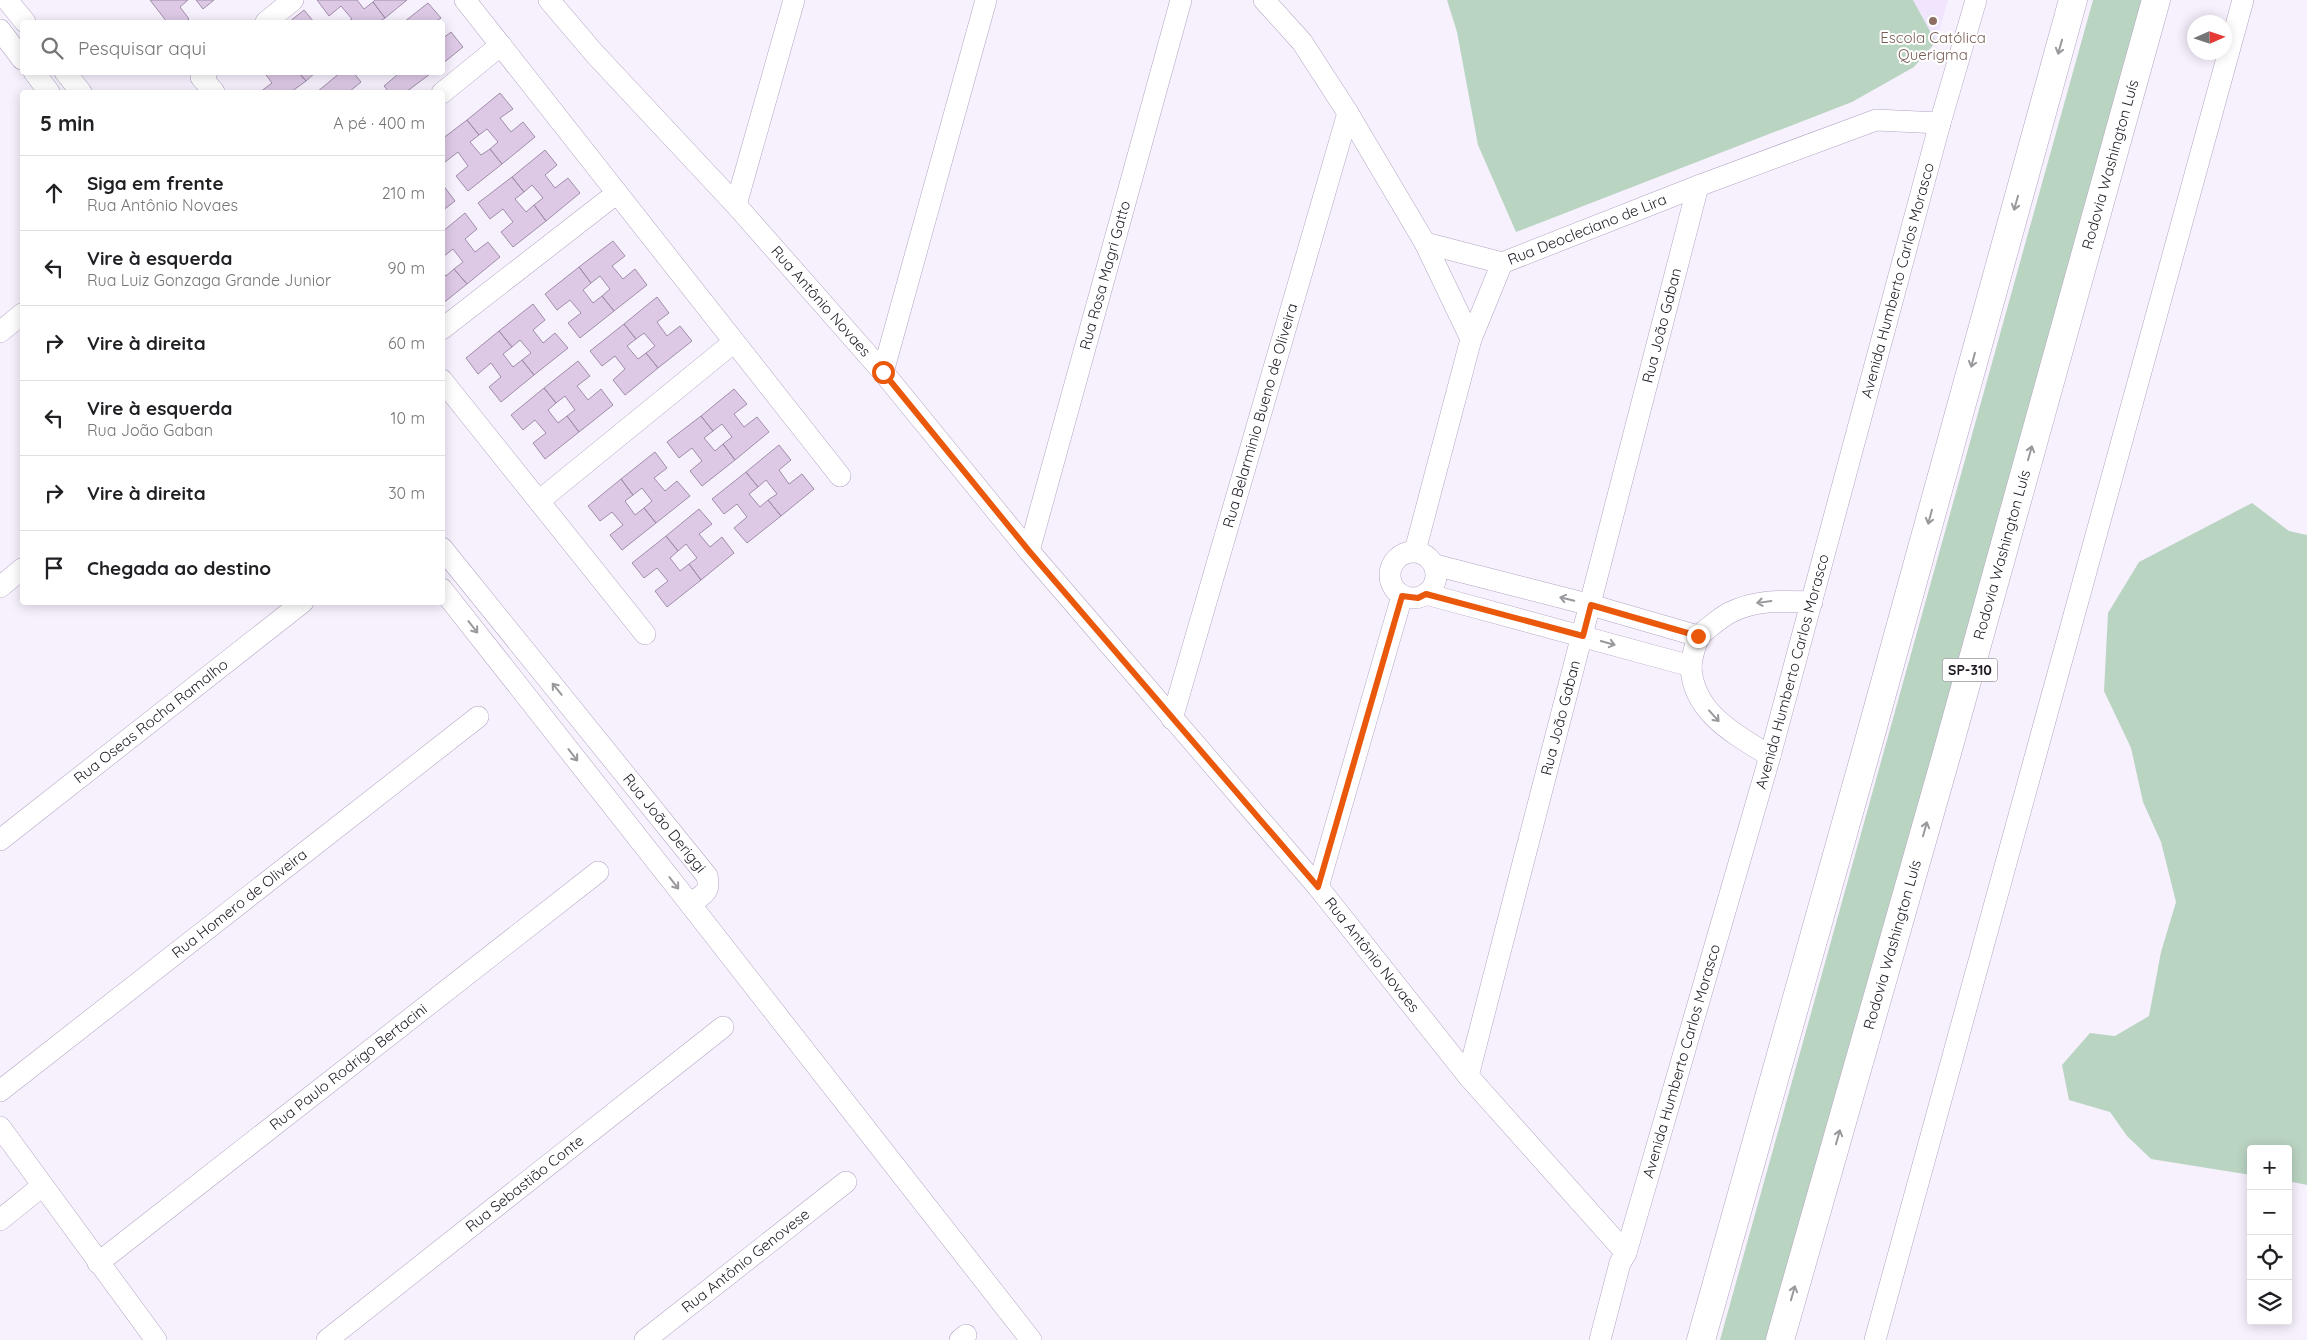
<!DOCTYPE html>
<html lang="pt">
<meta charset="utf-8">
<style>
body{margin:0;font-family:Quicksand,sans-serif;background:#f6f6f6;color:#202124}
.controls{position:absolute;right:15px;bottom:15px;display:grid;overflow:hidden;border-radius:5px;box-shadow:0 2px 12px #0003}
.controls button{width:45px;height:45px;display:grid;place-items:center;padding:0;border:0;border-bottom:1px solid #e0e0e0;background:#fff;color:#202124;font:25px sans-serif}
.compass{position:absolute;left:2187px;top:15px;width:45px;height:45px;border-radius:50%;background:#fff;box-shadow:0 2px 12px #0003;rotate:87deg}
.stop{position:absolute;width:15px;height:15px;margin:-11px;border:4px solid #ea580c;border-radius:50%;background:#fff}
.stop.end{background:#ea580c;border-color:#fff;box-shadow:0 1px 5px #0008}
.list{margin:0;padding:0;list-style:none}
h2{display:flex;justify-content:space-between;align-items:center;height:65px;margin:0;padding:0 20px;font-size:21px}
h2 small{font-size:16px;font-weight:400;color:#757577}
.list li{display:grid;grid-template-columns:32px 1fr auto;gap:15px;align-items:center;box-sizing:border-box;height:75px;padding:0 20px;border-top:1px solid #e0e0e0}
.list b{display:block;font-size:19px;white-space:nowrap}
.list p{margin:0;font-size:16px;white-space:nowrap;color:#757577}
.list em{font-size:16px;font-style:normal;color:#757577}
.icon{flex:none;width:28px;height:28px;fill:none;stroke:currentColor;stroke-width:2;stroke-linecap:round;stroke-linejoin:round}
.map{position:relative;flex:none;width:2307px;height:1340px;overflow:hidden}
.search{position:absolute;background:#fff;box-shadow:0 2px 12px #0003;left:20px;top:20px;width:425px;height:55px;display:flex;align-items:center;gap:12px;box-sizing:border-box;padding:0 18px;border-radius:5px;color:#757577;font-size:19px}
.panel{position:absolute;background:#fff;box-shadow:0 2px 12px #0003;left:20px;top:90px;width:425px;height:515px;border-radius:5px}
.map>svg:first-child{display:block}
.built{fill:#f1e5fd}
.green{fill:#bad4c2}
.building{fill:#ddc9e6;stroke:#a08da9}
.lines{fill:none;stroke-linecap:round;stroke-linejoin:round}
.minor-casing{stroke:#b3a4c3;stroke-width:22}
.highway-casing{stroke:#b3a4c3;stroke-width:29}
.minor{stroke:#fff;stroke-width:21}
.highway{stroke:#fff;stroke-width:28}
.oneway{stroke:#9b989d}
.route{stroke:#ea580c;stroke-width:6}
.education-dot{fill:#8d6e63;stroke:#fff;stroke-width:2}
.labels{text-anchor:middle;stroke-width:4;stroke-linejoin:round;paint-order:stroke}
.shield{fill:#fff;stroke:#635f66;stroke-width:1}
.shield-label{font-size:14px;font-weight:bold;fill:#201a25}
.education-label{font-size:15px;fill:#785e54;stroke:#fff}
.street-label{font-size:15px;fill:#201a25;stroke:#fff}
</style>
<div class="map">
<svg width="2307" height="1340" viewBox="0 0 2307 1340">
<rect width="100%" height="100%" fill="#f7f1fe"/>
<path class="built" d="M1913 0H1948L1936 42Z"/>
<path class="green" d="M1447 0H1913L1936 42 1914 67 1852 102 1516 232 1478 145 1457 32Z
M2093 0H2144L1769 1340H1720Z
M2252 503 2289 531 2307 535V1185L2288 1181V1149H2251V1175L2151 1159 2127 1136 2110 1112 2069 1100 2062 1065 2090 1033 2115 1036 2149 1016 2161 952 2176 902 2161 842 2143 802 2131 748 2104 691 2108 613 2139 562Z"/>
<path class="building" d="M150 0H188L180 7 189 19 185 22H167Z
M196 0H214L203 9Z
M317 0H357L364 9 373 2 385 18 379 22H347L352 19 341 6 329 16Z
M375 0H407L385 18 373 2Z
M428 3 441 18 435 22H404Z
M304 10 314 22H289Z
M451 32 463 47 442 64V39Z
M264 72H298L306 81 291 92H260L272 83Z
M298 72H316L306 81Z
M341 72H353L361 82 349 92H317Z
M394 72H429L430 74 406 92H389L384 86 397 75Z
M500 93 513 109 500 118 511 132 523 122 535 137 502 164 490 149 498 142 487 129 479 135 467 120Z
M467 120 479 135 470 142 481 155 490 149 502 164 468 191 456 176 468 166 458 152 445 162 442 159V139Z
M545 150 557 165 545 175 555 188 568 178 580 193 546 221 534 205 543 198 532 185 524 192 512 177Z
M512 177 524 192 515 199 526 212 534 205 546 221 513 247 501 232 513 222 503 209 490 219 478 203Z
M443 185 455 201 442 211V186Z
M465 213 477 229 465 239 475 252 488 242 500 257 467 284 454 269 463 262 453 249 444 256 442 254V232Z
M613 241 625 256 612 266 623 279 635 269 647 285 614 311 602 296 610 289 600 276 591 283 579 267Z
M579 267 591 283 583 290 593 303 602 296 614 311 580 338 568 323 581 313 570 300 557 310 545 294Z
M454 269 467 284 442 304V271L446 276Z
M657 297 669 313 657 322 667 336 680 326 692 341 658 368 646 353 655 346 644 333 636 339 624 324Z
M533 304 545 320 533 330 543 343 555 333 568 348 534 375 522 360 531 353 520 340 512 347 499 331Z
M624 324 636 339 627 346 638 359 646 353 658 368 625 395 613 380 625 369 615 356 602 366 590 351Z
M499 331 512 347 503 354 513 367 522 360 534 375 501 402 489 387 501 377 491 363 478 374 466 358Z
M578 361 590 376 577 386 588 400 601 389 613 405 579 432 567 416 575 410 565 396 556 403 544 388Z
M544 388 556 403 548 410 558 423 567 416 579 432 545 459 533 443 546 433 535 420 523 430 511 415Z
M734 389 747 404 734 414 744 427 757 417 769 432 735 460 723 444 732 437 722 424 713 431 701 416Z
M701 416 713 431 704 438 715 451 723 444 735 460 702 486 690 471 702 461 692 448 679 458 667 442Z
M779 445 791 460 779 470 789 484 802 474 814 489 781 516 768 500 777 494 766 480 758 487 746 472Z
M655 452 667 468 654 478 665 491 677 481 690 496 656 523 644 508 652 501 642 488 633 495 621 479Z
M746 472 758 487 749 494 760 507 768 500 781 516 747 543 734 528 747 517 737 504 724 514 712 499Z
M621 479 633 495 625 501 635 515 644 508 656 523 622 550 610 535 623 525 612 512 600 521 588 506Z
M699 509 712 524 699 534 710 547 722 537 734 553 701 580 689 564 697 558 686 544 678 551 666 536Z
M666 536 678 551 670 558 680 571 689 564 701 580 667 607 655 591 668 581 657 568 644 578 632 563Z"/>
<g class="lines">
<defs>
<g id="minor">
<path d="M7 0 25 22"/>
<path d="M465 0 840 476"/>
<path id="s1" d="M549 0 594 53 736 205 883 372 1029 551 1318 887 1468 1076 1626 1253"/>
<path d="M1264 0 1302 42 1348 113 1425 243 1471 339"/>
<path d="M266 22 293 0"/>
<path d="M0 30 22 59"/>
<path d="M34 72 49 92"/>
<path d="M65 72 81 92"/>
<path d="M207 72 201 77 214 92"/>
<path d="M442 93 501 45"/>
<path d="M736 205 794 0"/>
<path id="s2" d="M1425 243 1502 263 1698 186 1876 120 1940 123"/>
<path d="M442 329 617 193"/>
<path d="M0 332 22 314"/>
<path d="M883 372 986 0"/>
<path d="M442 380 645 634"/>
<path d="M539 501 734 342"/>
<path id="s3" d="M442 548 707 876C711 893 703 894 690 904L442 589"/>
<path id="s4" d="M1029 551 1181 0"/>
<path d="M1415 551 1471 339 1502 263"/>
<circle cx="1413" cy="575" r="23"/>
<path d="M1435 565 1591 605 1698 636"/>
<path d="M0 587 22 569"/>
<path d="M1426 594 1691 666"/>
<path id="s5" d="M1172 719 1348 113"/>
<path d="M1770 756C1736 735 1693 713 1691 667 1691 657 1696 646 1698 636 1708 629 1718 619 1729 613 1756 599 1783 601 1812 602"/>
<path id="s6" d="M0 840 303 602"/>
<path d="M1318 887 1402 596"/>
<path d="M690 904 1031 1340"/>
<path id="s7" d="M1468 1076 1698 186"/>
<path id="s8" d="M0 1091 478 717"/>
<path d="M0 1127 156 1340"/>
<path d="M0 1220 42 1186"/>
<path id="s9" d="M98 1263 598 872"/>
<path id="s10" d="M327 1340 723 1027"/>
<path id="s11" d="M645 1340 846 1182"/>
<path d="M960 1340 966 1335"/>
<path id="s12" d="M1600 1340 1620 1263 1626 1253 1770 756 1940 123 1976 0"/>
<path d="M1875 1340 2243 0"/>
</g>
<g id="highway">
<path d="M1701 1340 1867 748 2073 0"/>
<path id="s13" d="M1780 1340 1945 760 2156 0"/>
</g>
</defs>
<use href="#minor" class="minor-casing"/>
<use href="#highway" class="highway-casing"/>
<use href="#minor" class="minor"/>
<use href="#highway" class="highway"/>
</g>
<defs><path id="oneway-shaft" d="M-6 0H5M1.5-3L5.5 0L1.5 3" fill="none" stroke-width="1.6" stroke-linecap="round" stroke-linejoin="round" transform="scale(1.25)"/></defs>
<g class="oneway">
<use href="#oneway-shaft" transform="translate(2060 47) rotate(106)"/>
<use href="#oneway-shaft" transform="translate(2016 203) rotate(106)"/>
<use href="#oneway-shaft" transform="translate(1973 360) rotate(105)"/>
<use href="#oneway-shaft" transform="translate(2030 453) rotate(-74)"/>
<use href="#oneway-shaft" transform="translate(1930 517) rotate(105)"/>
<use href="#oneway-shaft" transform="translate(1567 599) rotate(-166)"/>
<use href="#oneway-shaft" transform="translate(1764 602) rotate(172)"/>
<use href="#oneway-shaft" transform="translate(473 627) rotate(52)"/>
<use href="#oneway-shaft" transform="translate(1608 643) rotate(16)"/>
<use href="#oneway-shaft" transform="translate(557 689) rotate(-129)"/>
<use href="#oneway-shaft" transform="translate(1714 716) rotate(48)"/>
<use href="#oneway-shaft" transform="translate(573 755) rotate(52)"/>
<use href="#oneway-shaft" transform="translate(1925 829) rotate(-74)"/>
<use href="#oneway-shaft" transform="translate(674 883) rotate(52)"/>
<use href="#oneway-shaft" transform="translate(1838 1137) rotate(-74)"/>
<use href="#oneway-shaft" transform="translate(1793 1293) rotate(-74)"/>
</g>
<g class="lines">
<path class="route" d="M883 372 1029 551 1318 887 1402 596 1418 598 1426 594 1583 636 1591 605 1698 636"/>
</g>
<circle class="education-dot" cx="1933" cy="21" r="5"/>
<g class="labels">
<rect class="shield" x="1942.5" y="658.5" width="55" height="23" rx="4"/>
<g class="shield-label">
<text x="1970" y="675">SP-310</text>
</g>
<g class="education-label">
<text x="1933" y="43">Escola Católica<tspan x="1933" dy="17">Querigma</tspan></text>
</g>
<g class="street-label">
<text dy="5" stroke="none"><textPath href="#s13" startOffset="1221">Rodovia Washington Luís</textPath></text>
<text dy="5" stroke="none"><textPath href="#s2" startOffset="171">Rua Deocleciano de Lira</textPath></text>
<text dy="5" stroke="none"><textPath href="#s4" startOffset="286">Rua Rosa Magri Gatto</textPath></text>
<text dy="5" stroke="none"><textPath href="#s12" startOffset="1101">Avenida Humberto Carlos Morasco</textPath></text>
<text dy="5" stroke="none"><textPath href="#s1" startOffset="406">Rua Antônio Novaes</textPath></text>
<text dy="5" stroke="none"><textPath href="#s7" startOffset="775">Rua João Gaban</textPath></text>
<text dy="5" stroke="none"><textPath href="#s5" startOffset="316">Rua Belarminio Bueno de Oliveira</textPath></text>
<text dy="5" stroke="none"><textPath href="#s13" startOffset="816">Rodovia Washington Luís</textPath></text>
<text dy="5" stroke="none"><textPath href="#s12" startOffset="696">Avenida Humberto Carlos Morasco</textPath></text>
<text dy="5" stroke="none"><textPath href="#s7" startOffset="370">Rua João Gaban</textPath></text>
<text dy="5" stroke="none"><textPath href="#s6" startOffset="192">Rua Oseas Rocha Ramalho</textPath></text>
<text dy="5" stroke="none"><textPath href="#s3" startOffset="354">Rua João Deriggi</textPath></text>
<text dy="5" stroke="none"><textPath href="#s8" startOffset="304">Rua Homero de Oliveira</textPath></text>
<text dy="5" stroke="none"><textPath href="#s13" startOffset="411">Rodovia Washington Luís</textPath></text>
<text dy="5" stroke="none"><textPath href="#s1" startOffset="1261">Rua Antônio Novaes</textPath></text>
<text dy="5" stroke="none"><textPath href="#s12" startOffset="291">Avenida Humberto Carlos Morasco</textPath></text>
<text dy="5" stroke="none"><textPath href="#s9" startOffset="318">Rua Paulo Rodrigo Bertacini</textPath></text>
<text dy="5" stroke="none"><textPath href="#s10" startOffset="252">Rua Sebastião Conte</textPath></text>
<text dy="5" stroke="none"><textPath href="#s11" startOffset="128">Rua Antônio Genovese</textPath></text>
</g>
</g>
</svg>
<div class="controls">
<button>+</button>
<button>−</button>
<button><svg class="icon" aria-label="locate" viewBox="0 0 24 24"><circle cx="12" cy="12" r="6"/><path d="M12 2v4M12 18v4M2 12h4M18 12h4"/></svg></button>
<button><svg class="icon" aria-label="layers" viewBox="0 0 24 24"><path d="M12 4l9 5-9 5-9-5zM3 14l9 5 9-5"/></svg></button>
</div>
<svg class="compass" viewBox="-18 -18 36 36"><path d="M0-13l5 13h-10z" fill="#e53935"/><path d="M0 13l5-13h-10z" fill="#757577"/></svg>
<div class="stop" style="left:883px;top:372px"></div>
<div class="stop end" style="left:1698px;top:636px"></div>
<div class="search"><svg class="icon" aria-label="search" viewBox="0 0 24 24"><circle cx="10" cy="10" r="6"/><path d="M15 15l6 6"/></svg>Pesquisar aqui</div>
<section class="panel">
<h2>5 min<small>A pé · 400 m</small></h2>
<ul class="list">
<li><svg class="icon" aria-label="ahead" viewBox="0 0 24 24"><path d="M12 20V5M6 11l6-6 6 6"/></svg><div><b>Siga em frente</b><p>Rua Antônio Novaes</p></div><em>210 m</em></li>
<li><svg class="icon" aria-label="left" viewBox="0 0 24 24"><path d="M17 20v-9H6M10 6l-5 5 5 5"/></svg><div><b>Vire à esquerda</b><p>Rua Luiz Gonzaga Grande Junior</p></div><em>90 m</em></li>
<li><svg class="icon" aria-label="right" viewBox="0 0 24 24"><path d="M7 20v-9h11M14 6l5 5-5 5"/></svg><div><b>Vire à direita</b></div><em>60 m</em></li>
<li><svg class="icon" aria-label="left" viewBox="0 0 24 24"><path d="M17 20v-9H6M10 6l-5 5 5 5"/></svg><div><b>Vire à esquerda</b><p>Rua João Gaban</p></div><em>10 m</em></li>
<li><svg class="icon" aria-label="right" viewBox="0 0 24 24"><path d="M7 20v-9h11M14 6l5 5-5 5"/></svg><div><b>Vire à direita</b></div><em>30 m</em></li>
<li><svg class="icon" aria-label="arrive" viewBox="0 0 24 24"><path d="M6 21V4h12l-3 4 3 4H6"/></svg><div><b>Chegada ao destino</b></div></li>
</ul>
</section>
</div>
